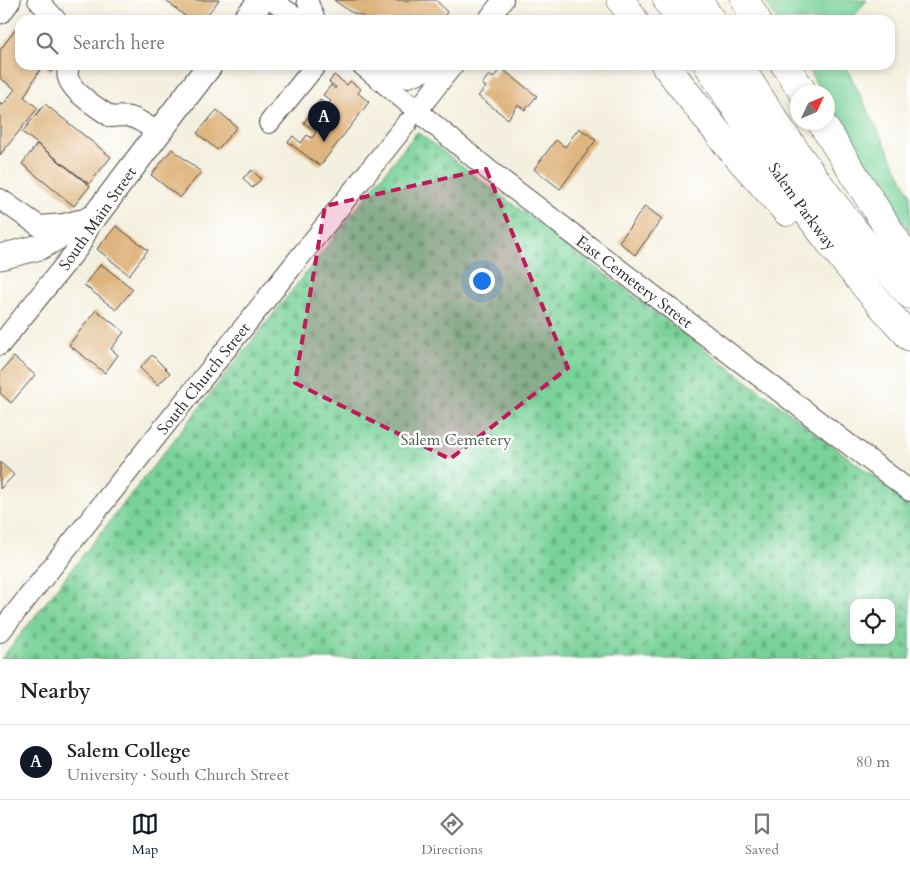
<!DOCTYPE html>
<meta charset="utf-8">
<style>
body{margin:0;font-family:Cardo,serif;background:#f6f6f6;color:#222}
.controls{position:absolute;right:15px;bottom:15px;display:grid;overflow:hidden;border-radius:10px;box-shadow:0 2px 8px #0003}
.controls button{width:45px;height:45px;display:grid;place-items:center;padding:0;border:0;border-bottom:1px solid #e0e0e0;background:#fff;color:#222;font:25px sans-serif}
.compass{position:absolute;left:790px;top:85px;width:45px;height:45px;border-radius:50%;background:#fff;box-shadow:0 2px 8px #0003;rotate:46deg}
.you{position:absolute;left:481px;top:280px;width:18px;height:18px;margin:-12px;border:4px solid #fff;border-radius:50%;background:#1a73e8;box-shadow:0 0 0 8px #1a73e833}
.badge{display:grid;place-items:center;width:32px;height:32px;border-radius:50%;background:#111827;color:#fff;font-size:16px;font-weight:700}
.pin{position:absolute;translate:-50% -41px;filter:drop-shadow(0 1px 2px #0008)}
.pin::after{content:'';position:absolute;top:26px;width:18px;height:15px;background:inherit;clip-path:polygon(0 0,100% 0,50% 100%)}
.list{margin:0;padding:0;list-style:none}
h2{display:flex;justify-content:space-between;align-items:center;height:65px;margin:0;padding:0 20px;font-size:21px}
h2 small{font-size:16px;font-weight:400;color:#767676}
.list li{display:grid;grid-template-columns:32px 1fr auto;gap:15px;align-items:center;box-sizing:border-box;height:75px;padding:0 20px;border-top:1px solid #e0e0e0}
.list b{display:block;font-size:19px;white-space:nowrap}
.list p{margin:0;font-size:16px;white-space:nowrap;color:#767676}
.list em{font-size:16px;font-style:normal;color:#767676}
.icon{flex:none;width:28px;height:28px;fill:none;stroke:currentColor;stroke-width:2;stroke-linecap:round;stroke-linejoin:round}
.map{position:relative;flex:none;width:910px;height:659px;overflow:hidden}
.search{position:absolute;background:#fff;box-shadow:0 2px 8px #0003;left:15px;right:15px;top:15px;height:55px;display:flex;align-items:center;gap:12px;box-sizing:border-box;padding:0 18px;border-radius:15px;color:#767676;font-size:19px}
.sheet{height:140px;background:#fff}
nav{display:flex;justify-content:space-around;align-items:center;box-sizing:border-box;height:70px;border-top:1px solid #e0e0e0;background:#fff;font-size:14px;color:#767676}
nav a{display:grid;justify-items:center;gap:2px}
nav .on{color:#111827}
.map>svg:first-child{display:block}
.grass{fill:#79d298;stroke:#527e62}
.cemetery{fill:url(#cemetery-stones);stroke:#527e62;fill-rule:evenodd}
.building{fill:#dfb57f}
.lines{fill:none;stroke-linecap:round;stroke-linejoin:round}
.minor-casing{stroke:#494946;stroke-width:22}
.major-casing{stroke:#494946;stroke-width:27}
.highway-casing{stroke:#494946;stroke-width:29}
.minor{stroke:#fff;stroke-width:20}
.major{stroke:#fff;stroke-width:25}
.highway{stroke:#fff;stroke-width:28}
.marked{fill:#c2185b;fill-opacity:0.2;stroke:#c2185b;stroke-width:4;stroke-dasharray:10 6;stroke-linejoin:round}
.labels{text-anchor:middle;stroke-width:5;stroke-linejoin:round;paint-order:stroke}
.street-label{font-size:16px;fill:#2b2b2b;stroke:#fff}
.park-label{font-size:16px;fill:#425d4c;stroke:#fff}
</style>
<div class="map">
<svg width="910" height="659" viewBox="0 0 910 659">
<defs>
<pattern id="cemetery-stones" width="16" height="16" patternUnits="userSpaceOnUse" patternTransform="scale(1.25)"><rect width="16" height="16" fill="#79d298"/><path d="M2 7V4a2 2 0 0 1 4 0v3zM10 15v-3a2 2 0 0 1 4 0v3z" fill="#69b483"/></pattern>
</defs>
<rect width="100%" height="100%" fill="#fff"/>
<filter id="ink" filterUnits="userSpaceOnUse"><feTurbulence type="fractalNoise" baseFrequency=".02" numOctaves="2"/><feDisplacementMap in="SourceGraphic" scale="10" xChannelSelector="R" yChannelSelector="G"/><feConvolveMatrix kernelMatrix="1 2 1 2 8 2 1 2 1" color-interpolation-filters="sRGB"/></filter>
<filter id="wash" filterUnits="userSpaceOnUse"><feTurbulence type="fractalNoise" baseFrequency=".0096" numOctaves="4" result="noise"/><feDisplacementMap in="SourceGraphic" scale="20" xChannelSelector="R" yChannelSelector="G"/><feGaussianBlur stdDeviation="1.12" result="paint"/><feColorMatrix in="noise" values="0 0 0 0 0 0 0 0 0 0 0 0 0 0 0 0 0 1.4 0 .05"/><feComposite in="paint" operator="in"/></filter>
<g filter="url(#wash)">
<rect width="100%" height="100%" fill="#f4f0df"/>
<path class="grass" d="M764 0H867L851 20H777Z
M805 65H845L910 194V233L828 101V92H822Z"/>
<path class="cemetery" d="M417 132 910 504V659H1ZM854 603H891V640H854Z"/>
<g id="blocks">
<path class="building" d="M165 0H219L203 20H190Z
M334 0H436L447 12 442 20H367L359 14 358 15 349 11Z
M18 26 20 27V65H56L51 72 42 66 24 97 38 108 0 155V102L3 105 15 89 0 78V50Z
M501 68 537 96 525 110 518 105 508 119 478 96 486 87 482 84 489 75 493 78Z
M334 75 347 85 350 81 361 89 358 93 369 102 320 166 288 142 293 136 301 143 307 135 312 138 316 132 304 123 309 115 317 121 321 115 313 109 320 100 327 105 331 101 323 95 331 85 335 89 336 87 329 82Z
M45 104 111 157 89 184 22 132Z
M217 110 237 127 217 150 197 133Z
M579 128 596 140 560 189 534 169 556 140 565 147Z
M37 144 90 186 74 206 22 164Z
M172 149 201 172 180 198 151 175Z
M252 170 261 179 252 188 243 178Z
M645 206 662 219 635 255 619 242Z
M116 226 148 250 129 275 97 249Z
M101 264 133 289 116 310 84 285Z
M96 310 124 332 111 349 118 355 105 373 69 345Z
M152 355 170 373 158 385 140 368Z
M14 357 35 375 11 403 0 393V373Z
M0 462 14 475 0 489Z"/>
</g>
</g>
<g filter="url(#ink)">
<use href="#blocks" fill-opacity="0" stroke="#494946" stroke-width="1"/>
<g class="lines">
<defs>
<g id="minor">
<path d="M38 0 56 20"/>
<path d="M271 0 300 20"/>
<path d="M307 0 315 20"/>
<path d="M488 20 503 0"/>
<path d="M70 65C57 85 97 107 111 117 134 114 139 120 158 133"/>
<path id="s1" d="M362 65 490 171 910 491"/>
<path d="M377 76 408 77 442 65"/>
<path d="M417 111 453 65"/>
<path d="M269 123 316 65"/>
<path d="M0 199 39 226 64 224 79 220"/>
<path d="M0 345 79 247 95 216"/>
<path id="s2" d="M0 632 407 123"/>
</g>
<path id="major" d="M0 11 8 0
M245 20 262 0
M0 257 40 247 95 216 210 65"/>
<g id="highway">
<path d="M621 0 634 20"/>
<path d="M667 0 680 20"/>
<path d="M698 0 711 20"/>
<path d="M745 0 757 20"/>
<path d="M665 65 729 147 787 212"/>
<path id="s3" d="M708 65C768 161 832 254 910 337"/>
<path d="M739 65C790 146 844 224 910 295"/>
<path d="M785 65 803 92"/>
<path d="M821 122 910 263"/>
</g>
</defs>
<use href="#minor" class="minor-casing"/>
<use href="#major" class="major-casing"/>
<use href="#highway" class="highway-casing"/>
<use href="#minor" class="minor"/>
<use href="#major" class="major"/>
<use href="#highway" class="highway"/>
</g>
</g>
<path class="marked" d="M486 169 568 368 450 459 295 383 325 206Z"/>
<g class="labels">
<g class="street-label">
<text dy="6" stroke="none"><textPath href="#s3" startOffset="170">Salem Parkway</textPath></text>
<text transform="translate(97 218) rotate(-55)" y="6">South Main Street</text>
<text dy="6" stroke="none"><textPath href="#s1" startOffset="348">East Cemetery Street</textPath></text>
<text dy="6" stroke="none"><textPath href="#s2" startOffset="325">South Church Street</textPath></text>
</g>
<g class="park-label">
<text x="456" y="445">Salem Cemetery</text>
</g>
</g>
</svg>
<div class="controls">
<button><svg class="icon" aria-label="locate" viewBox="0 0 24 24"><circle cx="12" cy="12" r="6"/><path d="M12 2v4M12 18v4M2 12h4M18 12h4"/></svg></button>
</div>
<svg class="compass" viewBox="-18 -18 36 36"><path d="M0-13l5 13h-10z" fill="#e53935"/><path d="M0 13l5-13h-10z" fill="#767676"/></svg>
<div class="you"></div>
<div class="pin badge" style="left:324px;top:142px">A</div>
<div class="search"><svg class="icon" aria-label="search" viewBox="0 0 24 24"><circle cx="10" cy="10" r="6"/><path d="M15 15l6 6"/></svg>Search here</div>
</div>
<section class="sheet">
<h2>Nearby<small></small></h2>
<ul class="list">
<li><span class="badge">A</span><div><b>Salem College</b><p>University · South Church Street</p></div><em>80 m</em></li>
</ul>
</section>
<nav>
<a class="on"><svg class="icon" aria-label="map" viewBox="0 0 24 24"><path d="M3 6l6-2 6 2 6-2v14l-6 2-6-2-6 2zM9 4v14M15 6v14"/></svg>Map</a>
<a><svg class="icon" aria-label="directions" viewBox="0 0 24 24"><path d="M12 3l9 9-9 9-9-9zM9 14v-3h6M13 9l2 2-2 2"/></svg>Directions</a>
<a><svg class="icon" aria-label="saved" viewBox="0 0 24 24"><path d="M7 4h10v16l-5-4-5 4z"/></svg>Saved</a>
</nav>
